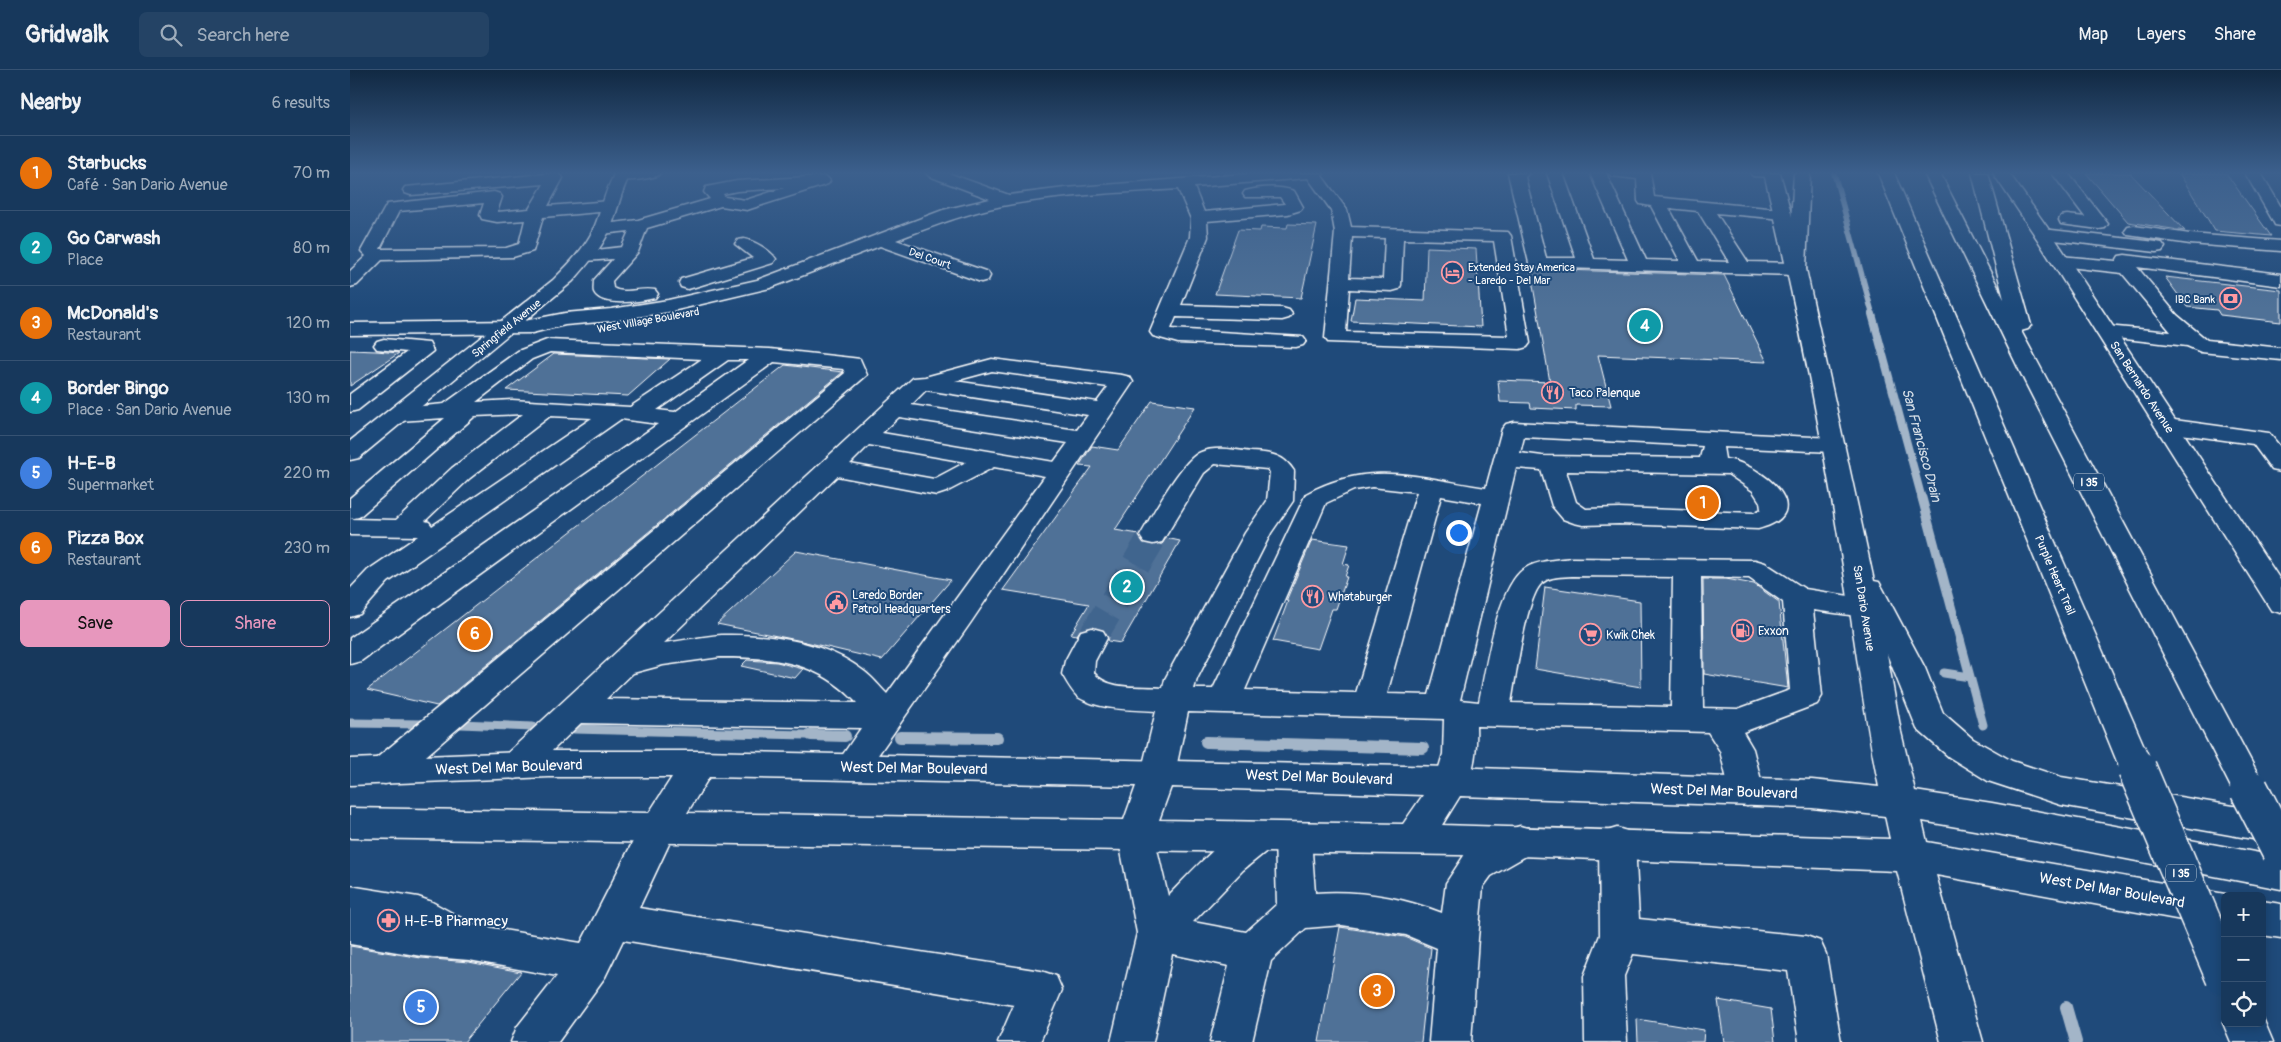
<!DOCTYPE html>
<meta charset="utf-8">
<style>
body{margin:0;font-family:Pangolin,sans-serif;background:#244365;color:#f1f3f6}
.controls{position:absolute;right:15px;bottom:15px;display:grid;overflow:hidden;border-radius:8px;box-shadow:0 2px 12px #0003}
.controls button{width:45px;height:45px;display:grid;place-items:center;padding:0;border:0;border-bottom:1px solid #365272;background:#17385c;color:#f1f3f6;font:25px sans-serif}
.you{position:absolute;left:1108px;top:462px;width:18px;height:18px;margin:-12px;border:4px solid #fff;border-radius:50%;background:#1a73e8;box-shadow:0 0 0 8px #1a73e833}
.badge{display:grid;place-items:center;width:32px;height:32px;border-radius:50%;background:#e797bd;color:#fff;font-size:16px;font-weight:700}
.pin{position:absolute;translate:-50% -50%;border:2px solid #fff;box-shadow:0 1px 5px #0006}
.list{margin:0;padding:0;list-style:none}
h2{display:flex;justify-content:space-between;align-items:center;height:65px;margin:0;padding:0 20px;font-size:21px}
h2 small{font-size:16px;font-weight:400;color:#9eacbb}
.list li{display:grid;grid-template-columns:32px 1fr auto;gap:15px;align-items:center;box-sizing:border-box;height:75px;padding:0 20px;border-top:1px solid #365272}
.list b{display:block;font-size:19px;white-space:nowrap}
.list p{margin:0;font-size:16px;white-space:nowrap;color:#9eacbb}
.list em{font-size:16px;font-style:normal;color:#9eacbb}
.actions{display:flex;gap:10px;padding:15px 20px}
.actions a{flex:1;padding:11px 0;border:1px solid #e797bd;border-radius:8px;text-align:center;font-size:18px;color:#e797bd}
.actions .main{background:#e797bd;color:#111}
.icon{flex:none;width:28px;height:28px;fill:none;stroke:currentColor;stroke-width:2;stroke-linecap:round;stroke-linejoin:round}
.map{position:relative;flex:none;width:1931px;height:972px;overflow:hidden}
header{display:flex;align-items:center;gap:30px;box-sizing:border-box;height:70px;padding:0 25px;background:#17385c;border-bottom:1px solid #365272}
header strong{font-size:24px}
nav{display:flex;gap:28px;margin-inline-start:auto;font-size:18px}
.search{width:350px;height:45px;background:#244365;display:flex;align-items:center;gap:12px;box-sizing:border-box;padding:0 18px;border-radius:8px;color:#9eacbb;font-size:19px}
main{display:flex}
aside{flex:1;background:#17385c}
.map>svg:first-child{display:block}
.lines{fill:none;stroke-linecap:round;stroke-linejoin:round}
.stream-far3{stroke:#a3b5c8;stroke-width:5.5}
.stream-far2{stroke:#a3b5c8;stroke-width:8}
.stream-far1{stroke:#a3b5c8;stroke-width:9}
.stream{stroke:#a3b5c8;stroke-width:12}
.building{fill:#507197;stroke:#fff}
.minor-tunnel{stroke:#41658e;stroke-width:29;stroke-dasharray:29 14;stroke-linecap:butt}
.minor-casing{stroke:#fff;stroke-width:3}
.major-casing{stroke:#fff;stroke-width:3}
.highway-casing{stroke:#fff;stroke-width:3}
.minor{fill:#1f4a7a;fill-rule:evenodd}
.major{fill:#1f4a7a;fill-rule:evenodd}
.highway{fill:#1f4a7a;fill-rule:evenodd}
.highway-bridge-casing{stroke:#fff;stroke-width:41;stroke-linecap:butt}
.highway-bridge{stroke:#1f4a7a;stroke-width:38}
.labels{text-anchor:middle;stroke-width:4;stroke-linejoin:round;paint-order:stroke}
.far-street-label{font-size:11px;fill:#fff;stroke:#1f4a7a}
.far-poi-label{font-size:11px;fill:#fff;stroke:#1f4a7a;text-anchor:start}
.shield{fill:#1f4a7a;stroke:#bcc9d7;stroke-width:1}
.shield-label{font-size:11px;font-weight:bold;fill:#fff}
.street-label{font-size:12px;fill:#fff;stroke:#1f4a7a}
.poi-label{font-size:12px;fill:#fff;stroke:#1f4a7a;text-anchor:start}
.water-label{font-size:14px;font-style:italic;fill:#d8e0e8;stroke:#1f4a7a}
.near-street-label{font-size:15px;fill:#fff;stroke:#1f4a7a}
.near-poi-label{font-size:15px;fill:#fff;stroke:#1f4a7a;text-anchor:start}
</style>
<header>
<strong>Gridwalk</strong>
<div class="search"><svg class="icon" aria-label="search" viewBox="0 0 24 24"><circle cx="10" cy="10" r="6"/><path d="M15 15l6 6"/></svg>Search here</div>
<nav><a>Map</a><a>Layers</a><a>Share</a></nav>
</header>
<main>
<aside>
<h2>Nearby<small>6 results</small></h2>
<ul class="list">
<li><span class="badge" style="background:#e8710a">1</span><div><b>Starbucks</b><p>Café · San Dario Avenue</p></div><em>70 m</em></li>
<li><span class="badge" style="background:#0f9aa8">2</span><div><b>Go Carwash</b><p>Place</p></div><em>80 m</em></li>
<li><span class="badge" style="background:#e8710a">3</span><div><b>McDonald's</b><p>Restaurant</p></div><em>120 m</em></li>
<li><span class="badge" style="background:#0f9aa8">4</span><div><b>Border Bingo</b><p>Place · San Dario Avenue</p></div><em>130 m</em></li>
<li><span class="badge" style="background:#3f7fe0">5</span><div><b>H-E-B</b><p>Supermarket</p></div><em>220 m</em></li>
<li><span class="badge" style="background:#e8710a">6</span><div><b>Pizza Box</b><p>Restaurant</p></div><em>230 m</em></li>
</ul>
<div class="actions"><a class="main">Save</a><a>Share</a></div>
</aside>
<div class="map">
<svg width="1931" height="972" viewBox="0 0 1931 972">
<rect width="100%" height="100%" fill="#1f4a7a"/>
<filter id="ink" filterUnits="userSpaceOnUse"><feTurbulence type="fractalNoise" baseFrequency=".02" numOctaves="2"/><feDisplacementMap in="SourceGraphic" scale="10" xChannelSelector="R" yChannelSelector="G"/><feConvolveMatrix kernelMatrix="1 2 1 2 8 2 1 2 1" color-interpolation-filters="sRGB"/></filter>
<g filter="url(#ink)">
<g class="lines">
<path class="stream-far3" d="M1484 103 1523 246"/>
<path class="stream-far2" d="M1522 244 1572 429"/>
<path class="stream-far1" d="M1572 428 1633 655
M1594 603 1620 607
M0 653 73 654
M110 654 183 657
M224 659 495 666"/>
<path class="stream" d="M461 665 495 666
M550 667 647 668
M856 672 1073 678
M1716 937 1726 972"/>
</g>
<path class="building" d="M1736 103H1780L1835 161 1778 152Z
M1829 103H1876L1921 166 1865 161Z
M938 154 967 155 951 228 865 224 888 160 910 161 911 157 937 158Z
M1077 177 1126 179 1131 257 1001 251 1005 228 1075 231Z
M1180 199 1374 205 1417 292 1248 285 1261 336 1226 335V340L1181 338 1180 333 1150 332 1148 310 1200 312Z
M1815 207 1931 220V252L1870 245 1867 240 1837 237Z
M0 280 26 281 49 283 0 316Z
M204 284 320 289 278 326 156 320Z
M435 295 493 302 87 636 17 620Z
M802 331 845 337 765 460 789 464 792 473 803 476 812 474 816 468 830 471 771 573 758 571 759 567 755 560 742 556 731 559 727 565 721 564 739 534 653 520 742 397 729 396 742 376 768 380Z
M962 470 999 475 993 494 999 495 995 507H997L986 539H982L968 579 923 571 938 531H936Z
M446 481 601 510 532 590 447 570 367 554Z
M1353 509H1376L1404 514 1429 532 1438 618 1354 604Z
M1195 517 1290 531 1291 617 1185 599Z
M397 590 427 592 453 599 445 608 391 596Z
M990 857 1055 867 1081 878 1071 972H969Z
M0 876 71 888 119 892 171 902 114 972H0Z
M1368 930 1421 939 1425 972H1374Z
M1287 949 1354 960 1353 972H1288Z"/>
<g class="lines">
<path class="minor-tunnel" d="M742 568 803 466"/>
<defs>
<path id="minor" d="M205 103 210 105 213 108 198 136 260 131 266 133 268 136 266 139 260 141 193 147 183 181 163 187 32 190 7 215 0 217V201L16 186 11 181 37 134 144 122 150 124 152 127 147 142 179 139 194 114 61 125 55 123 53 120 55 117ZM134 133 130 145 132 149 147 152 175 150 169 174 156 178 30 179 49 141Z
M265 103H310L307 106C295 109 278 112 266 109L263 106Z
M576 103H598L659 125 715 118 907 103H974L972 106 997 140 1001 157 1158 162 1161 166 1180 273 1177 277 1170 279 978 272 975 268 985 162 981 140 958 108 844 117 854 142 935 134 930 127H895L893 124 895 121C911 117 928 116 944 121L953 137 951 140 938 144 857 151 858 167 831 235 932 238 939 240 942 244 939 248 932 250 826 247 821 259 953 267 956 271 953 275 946 277 828 273 803 266 800 262 840 167 841 149 828 119C770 123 710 125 652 136 616 143 581 157 546 170L638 202 640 206 638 210 631 212 530 176 420 218 318 242 261 251 215 255 182 263 0 265V253L174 251 215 243 261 239 318 230 407 210 593 140 640 129 579 106ZM1002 167 1035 168 1033 209 999 208ZM1053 169 1144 171 1159 266 996 262 999 219 1042 221 1049 219 1051 215Z
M1158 103H1179L1175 107 1196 188H1226L1197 103H1213L1244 189 1278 190 1240 103H1256L1296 190 1330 191 1301 136 1290 134 1288 131 1287 109 1262 106 1259 103H1300L1304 127 1439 140 1441 144 1439 148 1433 149 1366 143 1398 192 1447 193 1454 195 1456 199 1454 203 1447 205 1182 197 1179 193ZM1319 138 1348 141 1379 192 1348 191Z
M1400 103H1429L1430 104 1427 107 1403 106Z
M1702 103H1718L1758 154 1755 158 1749 159 1711 154 1709 150 1711 146 1717 145 1735 147Z
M1895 103H1911L1931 137V156L1925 155 1923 151Z
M472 106 478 108 480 111 478 114 403 138 397 140 371 136 297 158 288 182 262 211 263 218C274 225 291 217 305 220L308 224 305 228C292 231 251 238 244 222 243 219 244 214 244 210L263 189 235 191 229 190 226 186 229 182 272 177 279 161 252 164 246 163 243 159 246 155 288 150 360 129 354 122 356 117 387 111ZM434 118 396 130 375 127 373 124 387 121Z
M1784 156 1840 164 1931 171V181L1840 174 1778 165 1775 161 1778 157Z
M1693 159 1806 172 1812 173 1815 177 1812 181 1806 182 1687 168 1684 164 1687 160Z
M394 169C404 171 420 180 426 189L423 193 345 217 338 219 331 217 329 213 331 209 403 188 385 174 388 170Z
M1775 185 1931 204V216L1787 197 1827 245 1857 270 1931 278V290L1851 282 1837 276 1749 266 1746 262 1749 258 1756 256 1821 262 1772 203 1710 196 1704 195 1701 191 1704 187 1710 186 1766 191 1769 186Z
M34 269 79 273 83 281 8 340 0 342V324L57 282 27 279 24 275 27 271Z
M197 270 420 279 502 288 510 289 517 305 47 711 35 714 23 711 18 701 23 691 495 303 493 299 424 292 11 591 0 594V568L308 354 271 349 38 512 10 544 0 547V519L18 500 68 466 0 465V449L46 450 102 398 173 344 125 346 9 447 0 449V428L95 348 49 351 41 349 37 344 41 339 94 334 168 281ZM200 282 352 289 280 337 162 330 126 332 182 289ZM378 290H398L325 342 307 340ZM200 346 242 348 82 456 79 452 75 451 120 408Z
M642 289 772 305 780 307 783 312 621 552 514 705 502 709 490 705 485 696 511 658 231 653 177 705 165 709 153 705 148 696 153 687 563 308 575 307ZM642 301 758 317 747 332 605 311ZM576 320 738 345 727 360 561 335ZM549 347 718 373 704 392 532 363ZM519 375 616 392 584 409 500 394ZM644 397 695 406 537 624C530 617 523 608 515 602 476 571 420 564 372 565 353 566 333 571 314 573L487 406 587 425 596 422ZM370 587C425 587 468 591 507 633L256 629 283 603 313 595Z
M1817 349 1919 363 1931 378V402L1922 400 1903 374 1809 361 1805 356 1809 351Z
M1164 352 1483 368 1491 370 1495 375 1491 380 1483 382 1373 377 1375 389C1410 393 1472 443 1408 459L1269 454 1233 455 1224 453 1213 449 1202 436 1191 400 1166 398 1110 630 1129 632C1136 599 1147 517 1174 499 1187 490 1207 490 1222 488L1405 490 1415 493 1455 519 1524 530 1529 537 1524 544 1514 547 1463 540 1472 626 1467 634 1393 662 1403 679 1414 722 1409 732 1397 736 1385 732 1380 722 1370 681 1358 662 1126 656C1127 679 1125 699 1114 721L1102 725 1090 721 1085 711 1093 684 1094 649 838 642 825 703 820 713 808 717 796 713 791 703 806 641C781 639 751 641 728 627 722 622 716 611 712 604L715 591 731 561 742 558 753 561 757 568 745 591 744 603C758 621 791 616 813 618L815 609 895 463 917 431 920 402 917 399 865 394 854 403 812 472 803 474 794 472 790 466C801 447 832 389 851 382 866 376 885 380 901 382 920 383 933 384 944 401L943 431 921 463 847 609 844 619H863L956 424C1020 389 1069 408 1136 418L1152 359 1156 354ZM1174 367 1353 376 1350 388 1192 386 1170 383ZM1216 401 1378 404 1403 421 1410 432 1411 439 1404 443 1269 438 1236 439 1226 432ZM1022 417 1067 422 1006 623 895 620 976 433 1004 420ZM1091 426 1132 433 1079 625 1037 624ZM1222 506 1323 507 1321 637 1161 633C1166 608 1175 529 1192 513 1200 506 1212 507 1222 506ZM1351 507 1399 508 1433 532 1440 620 1388 639 1353 638Z
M309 742 322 746 327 757 289 838 691 901 706 906 712 920 690 972H648L664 935 273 870 255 907 208 972H161L167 957 207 906 119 890 71 886 0 874V816L68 827 82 832 124 855 231 873 296 746Z
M786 751 799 755 804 766 818 826C836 808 880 758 904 753 909 753 914 756 919 757L924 768 919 779 893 800 843 852 896 862 927 834 925 768 930 757 943 753 956 757 961 768 965 823C1009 820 1051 827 1092 843L1096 813 1115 784 1157 760 1170 756 1183 760 1188 771 1183 782 1141 806 1133 817 1128 868 1121 972H1079L1087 878 1056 865 992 855 956 858 921 891 902 972H860L879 896 822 884 803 972H761L787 863 768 766 773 755Z
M1267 758 1280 762 1285 773 1289 849 1456 866 1470 871 1476 884 1491 972H1449L1438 901 1283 884 1274 906 1277 972H1235L1234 906 1250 865 1249 773 1254 762Z"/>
<path id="major" d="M265 103H281C272 118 269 135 263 152 255 174 239 193 223 211L9 388 0 390V371L203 210C219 194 235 178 244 158 252 139 255 120 265 103Z
M1414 103H1430L1456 199 1524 511 1529 512 1533 519 1575 598 1593 643 1623 669 1662 691 1711 707 1931 744V774L1711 735 1638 711 1599 687 1567 659 1537 584 1551 662 1565 721 1642 733 1931 787V819L1642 763 1572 751 1577 772 1875 824 1880 826H1875V858L1586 805 1633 972H1591L1547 801 1170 786 0 768V738L299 743 322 707H199L0 715V689L199 681H349L1102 697 1462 710 1529 717C1514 644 1505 570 1493 496 1472 365 1446 233 1414 103ZM359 707 786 716 774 750 337 743ZM821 717 1073 725 1053 754 809 750ZM1110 726 1462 738 1535 746 1540 769 1092 755Z
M1643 103H1659L1702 164 1931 511V543L1921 540 1684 164Z
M1912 831 1931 834V868L1912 865Z"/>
<path id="highway" d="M1444 103H1460L1456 199 1454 203 1447 205 1440 203 1438 199Z
M1528 103H1544L1804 699 1799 708 1787 712 1775 708 1770 699Z
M1574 103H1590L1654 229 1622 103H1638L1681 255 1678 259 1671 261 1916 719 1911 729 1899 733 1887 729 1675 312Z
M1912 946 1923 972H1881L1873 953 1875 949V953H1912Z"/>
</defs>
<use href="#minor" class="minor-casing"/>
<use href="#major" class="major-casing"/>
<use href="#highway" class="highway-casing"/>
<use href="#minor" class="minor"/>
<use href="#major" class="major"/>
<use href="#highway" class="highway"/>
<defs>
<path id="highway-bridge" d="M1787 699 1875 907
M1899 719 1931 781"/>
</defs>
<use href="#highway-bridge" class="highway-bridge-casing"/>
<use href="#highway-bridge" class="highway-bridge"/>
</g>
</g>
<linearGradient id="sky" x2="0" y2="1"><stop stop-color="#112943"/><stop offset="0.43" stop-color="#3c608d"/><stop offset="1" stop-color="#3c608d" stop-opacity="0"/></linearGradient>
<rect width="1931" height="239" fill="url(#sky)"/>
<defs>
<symbol id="hotel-ring" viewBox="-11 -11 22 22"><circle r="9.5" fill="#1f4a7a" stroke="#ff9aa2" stroke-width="1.5"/><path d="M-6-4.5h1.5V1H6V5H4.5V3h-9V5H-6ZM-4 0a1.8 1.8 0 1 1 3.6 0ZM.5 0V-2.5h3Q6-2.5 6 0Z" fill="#ff9aa2"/></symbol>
<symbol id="bank-ring" viewBox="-11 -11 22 22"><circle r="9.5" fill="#1f4a7a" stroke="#ff9aa2" stroke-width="1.5"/><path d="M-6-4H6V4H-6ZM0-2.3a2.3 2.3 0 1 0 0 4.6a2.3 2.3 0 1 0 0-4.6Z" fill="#ff9aa2"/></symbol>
<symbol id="restaurant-ring" viewBox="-11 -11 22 22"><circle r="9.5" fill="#1f4a7a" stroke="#ff9aa2" stroke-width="1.5"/><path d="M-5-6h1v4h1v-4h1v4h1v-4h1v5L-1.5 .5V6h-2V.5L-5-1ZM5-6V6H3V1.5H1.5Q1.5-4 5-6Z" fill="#ff9aa2"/></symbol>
<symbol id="civic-ring" viewBox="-11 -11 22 22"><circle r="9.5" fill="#1f4a7a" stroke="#ff9aa2" stroke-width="1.5"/><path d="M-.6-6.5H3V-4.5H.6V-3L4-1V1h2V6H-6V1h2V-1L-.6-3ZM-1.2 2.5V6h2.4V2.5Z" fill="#ff9aa2"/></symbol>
<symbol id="fuel-ring" viewBox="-11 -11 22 22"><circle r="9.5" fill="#1f4a7a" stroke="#ff9aa2" stroke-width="1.5"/><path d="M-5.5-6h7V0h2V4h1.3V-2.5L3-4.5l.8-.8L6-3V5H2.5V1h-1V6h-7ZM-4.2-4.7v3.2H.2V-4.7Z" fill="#ff9aa2"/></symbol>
<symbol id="supermarket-ring" viewBox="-11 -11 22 22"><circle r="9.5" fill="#1f4a7a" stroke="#ff9aa2" stroke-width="1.5"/><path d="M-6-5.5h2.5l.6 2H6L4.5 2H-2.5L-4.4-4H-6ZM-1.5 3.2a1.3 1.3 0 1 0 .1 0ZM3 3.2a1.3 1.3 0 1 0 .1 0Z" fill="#ff9aa2"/></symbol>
<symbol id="pharmacy-ring" viewBox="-11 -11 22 22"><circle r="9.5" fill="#1f4a7a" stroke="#ff9aa2" stroke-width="1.5"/><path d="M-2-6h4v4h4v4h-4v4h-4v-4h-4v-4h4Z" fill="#ff9aa2"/></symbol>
</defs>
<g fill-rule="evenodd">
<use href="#hotel-ring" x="1090" y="190" width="25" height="25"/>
<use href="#bank-ring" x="1868" y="216" width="25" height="25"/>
<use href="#restaurant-ring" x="1190" y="310" width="25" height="25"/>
<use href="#restaurant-ring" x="950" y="514" width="25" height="25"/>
<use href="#civic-ring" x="474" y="520" width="25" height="25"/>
<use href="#fuel-ring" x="1380" y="548" width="25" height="25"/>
<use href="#supermarket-ring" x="1228" y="552" width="25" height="25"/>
<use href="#pharmacy-ring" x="26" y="838" width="25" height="25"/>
</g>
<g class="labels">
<g class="far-street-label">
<text transform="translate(580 188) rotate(19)" y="4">Del Court</text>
<text transform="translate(298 250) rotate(-10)" y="4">West Village Boulevard</text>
<text transform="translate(156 258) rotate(-39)" y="4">Springfield Avenue</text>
</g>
<g class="far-poi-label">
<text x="1118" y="201">Extended Stay America<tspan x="1118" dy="13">- Laredo - Del Mar</tspan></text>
<text x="1865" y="233" text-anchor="end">IBC Bank</text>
</g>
<g class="shield">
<rect x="1724" y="403.5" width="30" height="17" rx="4"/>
<rect x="1816" y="794.5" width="30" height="17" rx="4"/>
</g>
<g class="shield-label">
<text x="1739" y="416">I 35</text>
<text x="1831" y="807">I 35</text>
</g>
<g class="street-label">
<text transform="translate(1792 317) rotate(57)" y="4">San Bernardo Avenue</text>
<text transform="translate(1705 505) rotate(67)" y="4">Purple Heart Trail</text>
<text transform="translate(1514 538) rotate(81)" y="4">San Dario Avenue</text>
</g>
<g class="poi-label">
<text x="1219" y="327">Taco Palenque</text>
<text x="502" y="529">Laredo Border<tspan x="502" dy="14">Patrol Headquarters</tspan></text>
<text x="978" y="531">Whataburger</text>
<text x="1408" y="565">Exxon</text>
<text x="1256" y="569">Kwik Chek</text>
</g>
<g class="water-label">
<text transform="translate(1572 375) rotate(75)" y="5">San Francisco Drain</text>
</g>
<g class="near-street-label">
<text transform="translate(159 697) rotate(-2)" y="5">West Del Mar Boulevard</text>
<text transform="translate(564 698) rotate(1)" y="5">West Del Mar Boulevard</text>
<text transform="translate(969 707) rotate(2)" y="5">West Del Mar Boulevard</text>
<text transform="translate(1374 721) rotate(2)" y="5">West Del Mar Boulevard</text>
<text transform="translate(1762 820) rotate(10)" y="5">West Del Mar Boulevard</text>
</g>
<g class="near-poi-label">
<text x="54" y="856">H-E-B Pharmacy</text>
</g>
</g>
</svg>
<div class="controls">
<button>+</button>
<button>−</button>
<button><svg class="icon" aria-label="locate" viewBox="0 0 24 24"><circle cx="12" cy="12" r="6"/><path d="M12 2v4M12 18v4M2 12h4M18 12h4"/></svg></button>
</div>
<div class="you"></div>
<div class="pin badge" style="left:1353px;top:433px;background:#e8710a">1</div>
<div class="pin badge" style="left:777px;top:517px;background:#0f9aa8">2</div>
<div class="pin badge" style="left:1027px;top:921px;background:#e8710a">3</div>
<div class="pin badge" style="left:1295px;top:256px;background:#0f9aa8">4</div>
<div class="pin badge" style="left:71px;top:937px;background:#3f7fe0">5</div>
<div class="pin badge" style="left:125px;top:564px;background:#e8710a">6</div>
</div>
</main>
